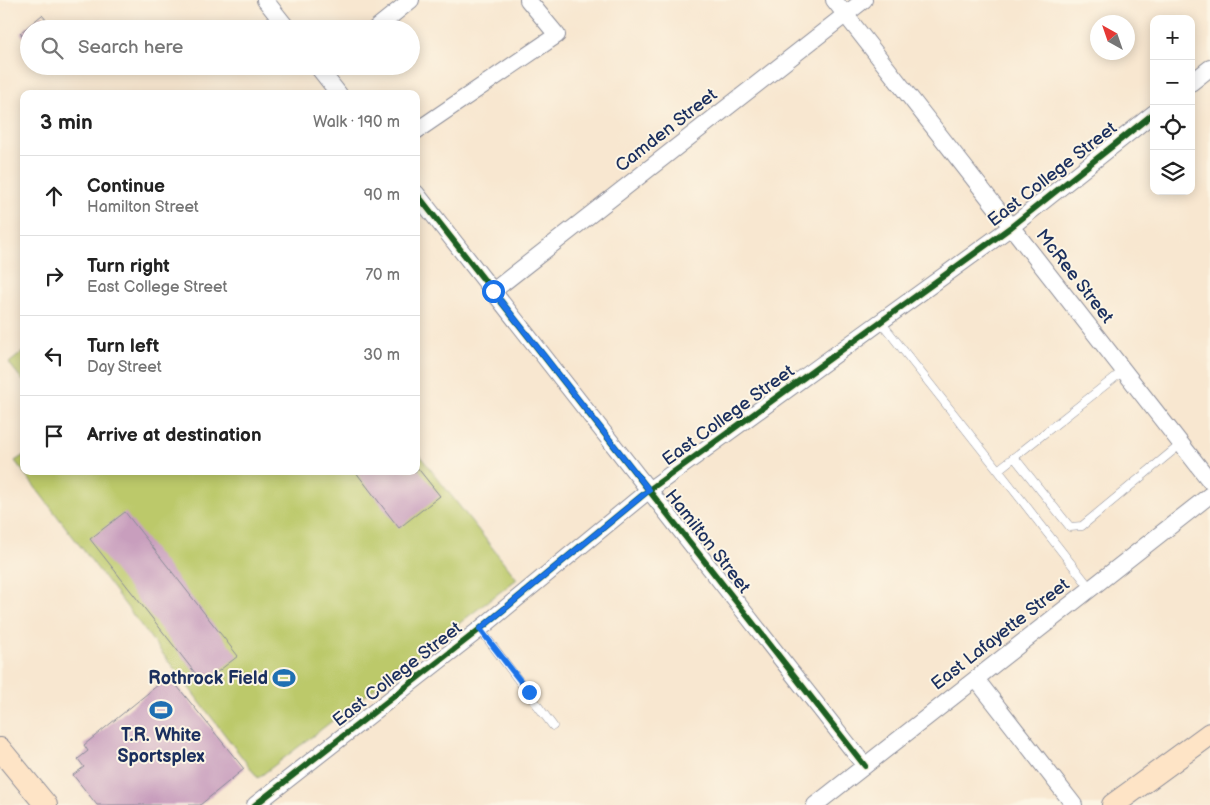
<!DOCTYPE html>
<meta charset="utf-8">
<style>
body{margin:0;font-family:"Balsamiq Sans",sans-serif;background:#f2f2f2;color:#222}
.controls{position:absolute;right:15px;top:15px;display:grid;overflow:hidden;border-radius:10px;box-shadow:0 2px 12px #0003}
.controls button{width:45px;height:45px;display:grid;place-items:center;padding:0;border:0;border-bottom:1px solid #e0e0e0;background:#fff;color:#222;font:25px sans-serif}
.compass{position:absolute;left:1090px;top:15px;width:45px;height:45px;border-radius:50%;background:#fff;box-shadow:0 2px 12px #0003;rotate:320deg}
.stop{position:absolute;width:15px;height:15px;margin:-11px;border:4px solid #1a73e8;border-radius:50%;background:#fff}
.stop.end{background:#1a73e8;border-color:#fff;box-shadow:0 1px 5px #0008}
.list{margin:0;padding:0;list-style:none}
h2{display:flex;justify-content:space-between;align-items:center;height:65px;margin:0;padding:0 20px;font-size:21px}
h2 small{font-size:16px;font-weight:400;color:#767676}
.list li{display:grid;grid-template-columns:32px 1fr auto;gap:15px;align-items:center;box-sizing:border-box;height:80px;padding:0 20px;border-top:1px solid #e0e0e0}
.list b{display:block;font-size:19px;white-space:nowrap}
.list p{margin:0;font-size:16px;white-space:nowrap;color:#767676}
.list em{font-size:16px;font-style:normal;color:#767676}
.icon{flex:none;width:28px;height:28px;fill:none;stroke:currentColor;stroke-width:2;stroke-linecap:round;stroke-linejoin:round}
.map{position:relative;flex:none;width:1210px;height:805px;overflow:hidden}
.search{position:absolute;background:#fff;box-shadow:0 2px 12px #0003;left:20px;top:20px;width:400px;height:55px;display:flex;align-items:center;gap:12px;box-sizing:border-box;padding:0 18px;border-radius:28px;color:#767676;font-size:19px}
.panel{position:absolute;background:#fff;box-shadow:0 2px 12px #0003;left:20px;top:90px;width:400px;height:385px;border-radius:10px}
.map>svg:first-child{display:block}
.green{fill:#bcc96b;stroke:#6c7c64}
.building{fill:#c89ebd}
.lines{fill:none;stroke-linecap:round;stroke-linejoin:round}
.lane-casing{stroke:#8a8b97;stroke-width:9}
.street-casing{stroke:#8a8b97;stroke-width:18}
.secondary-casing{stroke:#8a8b97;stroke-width:24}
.lane{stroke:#fff;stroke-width:8}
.street{stroke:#fff;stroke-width:16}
.secondary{stroke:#fee4c6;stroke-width:22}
.cycleway-casing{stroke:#fcf5e5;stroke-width:9}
.cycleway{stroke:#1b5e20;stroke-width:6}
.route{stroke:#1a73e8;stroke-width:6}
.labels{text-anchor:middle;stroke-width:4;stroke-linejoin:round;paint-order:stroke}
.street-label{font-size:18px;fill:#1b2f5e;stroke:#fcf5e5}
.poi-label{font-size:18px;font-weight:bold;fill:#1b2f5e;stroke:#fcf5e5;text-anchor:end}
</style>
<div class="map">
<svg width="1210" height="805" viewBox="0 0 1210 805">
<rect width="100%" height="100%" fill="#fcf5e5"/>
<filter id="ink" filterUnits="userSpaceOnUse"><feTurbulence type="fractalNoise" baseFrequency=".02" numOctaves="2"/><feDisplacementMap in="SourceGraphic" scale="10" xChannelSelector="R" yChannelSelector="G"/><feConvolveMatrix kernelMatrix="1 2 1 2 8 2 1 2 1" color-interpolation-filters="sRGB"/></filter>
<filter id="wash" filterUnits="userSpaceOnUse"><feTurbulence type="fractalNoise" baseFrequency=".0096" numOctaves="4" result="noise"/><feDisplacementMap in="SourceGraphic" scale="20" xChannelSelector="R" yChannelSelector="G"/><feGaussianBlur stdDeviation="1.12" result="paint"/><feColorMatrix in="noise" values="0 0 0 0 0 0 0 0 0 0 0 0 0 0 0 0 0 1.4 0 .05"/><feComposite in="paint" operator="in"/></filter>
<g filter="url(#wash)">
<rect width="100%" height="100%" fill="#f8e7d0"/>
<path class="green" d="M24 351V382L9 363Z
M416 451 517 579 258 778 15 461 24 455V471H416Z"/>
<g id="blocks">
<path class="building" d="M42 15 54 29H29V43L20 33Z
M416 466 440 496 399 528 355 471H416Z
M125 512 238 656 203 683 90 539Z
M169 676 244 769 200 805H97L73 775 84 767 78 759 88 751 84 745Z"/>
</g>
</g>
<g filter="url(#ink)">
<use href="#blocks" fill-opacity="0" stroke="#8a8b97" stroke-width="1"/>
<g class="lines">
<defs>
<path id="lane" d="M881 322 998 470
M1014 457 1070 527 1082 526 1181 444
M1091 589 998 470 1123 371
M480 629 553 726"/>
<path id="street" d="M265 0 288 29
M834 0 1210 481
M375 29 411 0
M317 66 339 94
M1191 83 1210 68
M416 131 557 35 528 0
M416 193 865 766
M493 291 864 0
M976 679 1074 805
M255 805 480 629 649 490 1011 227 1154 113
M815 805 1210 495"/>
<path id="secondary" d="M0 749 46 805
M1113 805 1210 734"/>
</defs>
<use href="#lane" class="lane-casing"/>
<use href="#street" class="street-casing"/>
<use href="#secondary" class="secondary-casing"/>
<use href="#lane" class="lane"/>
<use href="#street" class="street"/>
<use href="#secondary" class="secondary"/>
<defs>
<path id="cycleway" d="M416 193 865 766
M255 805 480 629 649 490 1011 227 1154 113"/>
</defs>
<use href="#cycleway" class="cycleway-casing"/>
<use href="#cycleway" class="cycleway"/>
</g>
</g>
<g class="lines" filter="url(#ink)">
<path class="route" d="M493 291 649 490 480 629 529 692"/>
</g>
<defs>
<symbol id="stadium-bare" viewBox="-9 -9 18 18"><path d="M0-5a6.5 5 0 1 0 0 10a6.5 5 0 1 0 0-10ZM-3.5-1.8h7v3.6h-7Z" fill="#1f6fb2" stroke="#fcf5e5" stroke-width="2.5" paint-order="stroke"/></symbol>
</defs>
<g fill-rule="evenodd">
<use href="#stadium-bare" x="268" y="662" width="32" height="32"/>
<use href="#stadium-bare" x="145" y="694" width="32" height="32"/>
</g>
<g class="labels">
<g class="street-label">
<text transform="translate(666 130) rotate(-38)" y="6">Camden Street</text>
<text transform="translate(1052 174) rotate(-38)" y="6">East College Street</text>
<text transform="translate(1075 276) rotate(52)" y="6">McRee Street</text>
<text transform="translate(728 415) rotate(-36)" y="6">East College Street</text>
<text transform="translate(708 541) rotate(52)" y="6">Hamilton Street</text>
<text transform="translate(1000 634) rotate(-38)" y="6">East Lafayette Street</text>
<text transform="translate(397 674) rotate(-38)" y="6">East College Street</text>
</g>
<g class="poi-label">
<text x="268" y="684">Rothrock Field</text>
<text x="161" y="741" text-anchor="middle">T.R. White<tspan x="161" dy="21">Sportsplex</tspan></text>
</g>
</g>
</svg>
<div class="controls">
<button>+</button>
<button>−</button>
<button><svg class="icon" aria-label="locate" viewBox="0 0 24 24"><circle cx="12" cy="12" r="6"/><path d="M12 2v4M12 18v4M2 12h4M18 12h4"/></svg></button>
<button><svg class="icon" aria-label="layers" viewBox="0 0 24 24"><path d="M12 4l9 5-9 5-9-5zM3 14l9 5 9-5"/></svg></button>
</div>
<svg class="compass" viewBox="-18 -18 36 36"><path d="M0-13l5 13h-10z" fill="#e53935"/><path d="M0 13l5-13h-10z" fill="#767676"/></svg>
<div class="stop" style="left:493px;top:291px"></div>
<div class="stop end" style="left:529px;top:692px"></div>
<div class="search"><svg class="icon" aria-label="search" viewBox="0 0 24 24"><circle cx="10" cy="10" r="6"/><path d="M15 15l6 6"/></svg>Search here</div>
<section class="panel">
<h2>3 min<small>Walk · 190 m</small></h2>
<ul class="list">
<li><svg class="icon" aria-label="ahead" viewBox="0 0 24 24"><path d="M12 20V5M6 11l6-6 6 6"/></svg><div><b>Continue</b><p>Hamilton Street</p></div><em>90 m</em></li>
<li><svg class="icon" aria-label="right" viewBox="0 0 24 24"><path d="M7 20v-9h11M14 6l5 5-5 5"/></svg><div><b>Turn right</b><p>East College Street</p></div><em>70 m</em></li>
<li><svg class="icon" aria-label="left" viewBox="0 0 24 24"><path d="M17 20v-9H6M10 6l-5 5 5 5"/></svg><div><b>Turn left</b><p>Day Street</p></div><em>30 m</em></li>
<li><svg class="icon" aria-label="arrive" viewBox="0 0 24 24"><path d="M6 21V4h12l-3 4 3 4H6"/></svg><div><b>Arrive at destination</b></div></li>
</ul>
</section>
</div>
